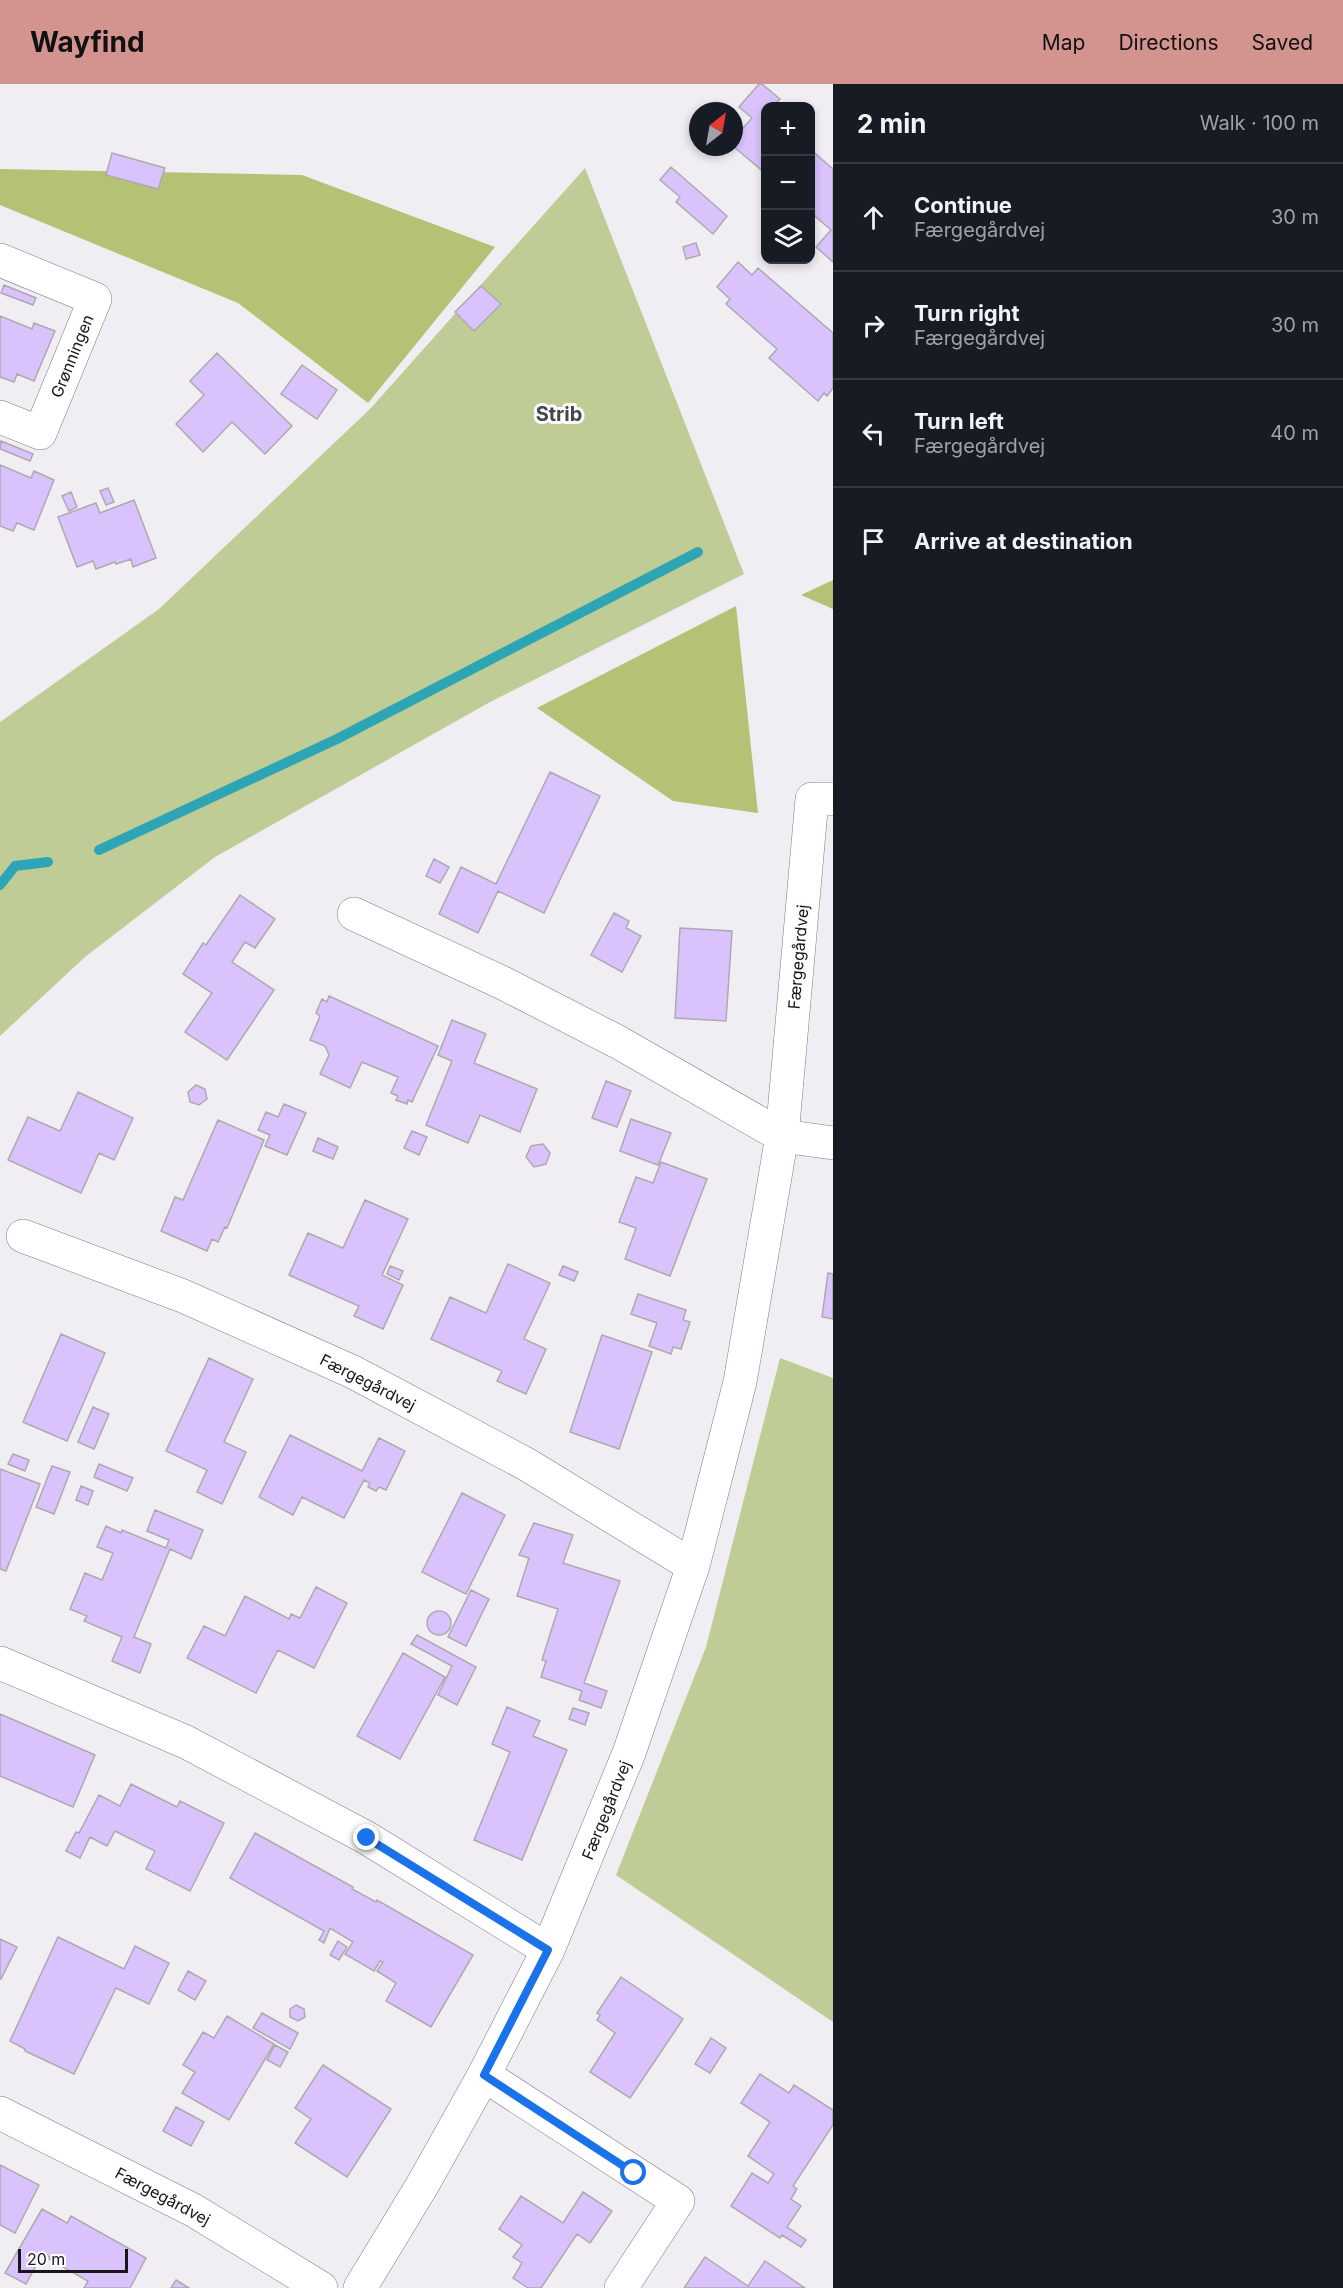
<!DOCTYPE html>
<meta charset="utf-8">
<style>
body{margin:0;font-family:Inter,sans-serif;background:#242831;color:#f1f3f6}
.controls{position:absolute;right:18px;top:18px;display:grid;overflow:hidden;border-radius:12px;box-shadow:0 3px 9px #0003}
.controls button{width:54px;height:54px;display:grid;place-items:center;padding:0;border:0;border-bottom:2px solid #363941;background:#171b24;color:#f1f3f6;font:30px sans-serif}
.compass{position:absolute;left:689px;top:18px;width:54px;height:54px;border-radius:50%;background:#171b24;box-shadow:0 3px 9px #0003;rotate:31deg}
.scale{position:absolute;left:18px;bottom:15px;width:110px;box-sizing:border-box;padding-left:6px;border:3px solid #171618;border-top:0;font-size:16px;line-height:21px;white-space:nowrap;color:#171618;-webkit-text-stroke:4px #fdfcfe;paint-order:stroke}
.stop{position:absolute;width:18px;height:18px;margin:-14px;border:4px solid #1a73e8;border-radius:50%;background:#fff}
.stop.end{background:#1a73e8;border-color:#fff;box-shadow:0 2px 6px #0008}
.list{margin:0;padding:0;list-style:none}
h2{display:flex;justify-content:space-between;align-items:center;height:78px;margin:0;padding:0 24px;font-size:26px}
h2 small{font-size:20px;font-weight:400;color:#9ea1a6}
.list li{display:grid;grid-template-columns:39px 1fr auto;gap:18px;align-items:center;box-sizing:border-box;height:108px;padding:0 24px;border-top:2px solid #363941}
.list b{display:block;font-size:22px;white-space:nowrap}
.list p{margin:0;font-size:20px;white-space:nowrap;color:#9ea1a6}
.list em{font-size:20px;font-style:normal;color:#9ea1a6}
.icon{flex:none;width:33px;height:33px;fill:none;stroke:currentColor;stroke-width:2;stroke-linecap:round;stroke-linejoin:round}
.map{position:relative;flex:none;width:833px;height:2204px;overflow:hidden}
header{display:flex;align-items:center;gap:36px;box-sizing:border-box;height:84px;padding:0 30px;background:#d39490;color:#111}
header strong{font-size:28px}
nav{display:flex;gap:33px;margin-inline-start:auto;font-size:21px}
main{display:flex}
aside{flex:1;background:#171b24}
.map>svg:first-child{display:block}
.green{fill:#c0cc95}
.forest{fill:#b3c275}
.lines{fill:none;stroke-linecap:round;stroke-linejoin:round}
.stream{stroke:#2ea5b5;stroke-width:10}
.building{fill:#dac2fc;stroke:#acaaaf;stroke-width:1.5}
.minor-casing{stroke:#7e7c81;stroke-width:34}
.minor{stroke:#fff;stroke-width:33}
.route{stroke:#1a73e8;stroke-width:8}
.labels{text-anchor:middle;stroke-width:6;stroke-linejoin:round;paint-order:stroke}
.street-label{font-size:16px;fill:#171618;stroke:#fdfcfe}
.quarter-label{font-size:20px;font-weight:bold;fill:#464549;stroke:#fdfcfe}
</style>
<header>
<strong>Wayfind</strong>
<nav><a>Map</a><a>Directions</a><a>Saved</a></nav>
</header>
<main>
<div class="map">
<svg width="833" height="2204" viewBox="0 0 833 2204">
<rect width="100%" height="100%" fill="#f0eef3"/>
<path class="green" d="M585 84 744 490 490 618 215 773 85 873 0 952V638L159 525 370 325Z
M780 1274 833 1294V1938L616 1791 706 1563Z"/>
<path class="forest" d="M0 85 302 91 495 163 368 319 238 219 0 121Z
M833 496V525L801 511Z
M736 522 758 729 673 717 537 624Z"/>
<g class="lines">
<path class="stream" d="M99 766 337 655 698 468
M0 801 15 782 48 778"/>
</g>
<path class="building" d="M759 0H762L780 15 773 22H766V90L734 63V54L752 34 739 23Z
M810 65 833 85V178L816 163 831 146 810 128Z
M112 69 165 84 158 105 106 91Z
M671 83 727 132 713 150 676 118 680 113 660 96Z
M696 159 700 171 686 175 683 163Z
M738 178 752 191 758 184 833 249V304L827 312 824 309 818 317 769 274 777 265 726 220 730 215 717 203Z
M4 201 36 214 33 221 1 209Z
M481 202 501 220 474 247 455 228Z
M0 232 32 245 34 239 55 247 34 297 17 290 14 298 0 293Z
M217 269 292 342 265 370 232 338 203 368 176 340 204 311 190 297Z
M302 281 337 306 317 335 281 310Z
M1 357 33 370 30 377 0 365Z
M0 381 31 394 34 387 54 396 34 446 17 439 13 447 0 442Z
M108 404 114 418 106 421 100 407Z
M71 408 77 423 69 427 62 412Z
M134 416 156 474 133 483 131 475 116 480 115 478 96 485 93 477 77 483 58 433 96 419 100 429Z
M550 688 600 712 544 829 498 807 478 849 439 830 461 783 496 800Z
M434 775 449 783 440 799 426 792Z
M240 811 275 835 255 864 245 858 232 878 274 906 227 976 185 948 212 909 183 890 203 859 206 861Z
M614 829 629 837 626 844 641 852 622 888 591 871Z
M680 844 732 847 726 937 675 934Z
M329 912 438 962 412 1018 408 1016 407 1020 396 1016 398 1012 391 1009 398 993 362 978 350 1004 320 990 329 971 325 962 310 956 320 932 316 929 322 915 327 918Z
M452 936 486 950 474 979 537 1005 520 1048 480 1031 468 1059 426 1041 452 977 438 971Z
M606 997 631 1007 617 1043 592 1034Z
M196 1001 205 1005 207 1015 199 1021 190 1018 188 1008Z
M78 1008 133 1034 114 1076 99 1069 81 1109 8 1076 28 1033 60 1047Z
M284 1020 306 1029 287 1071 265 1062 270 1051 258 1046 266 1028 278 1033Z
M631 1035 671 1049 658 1081 620 1067Z
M218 1036 264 1056 227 1144 225 1143 218 1158 212 1155 207 1167 161 1147 175 1113 183 1116Z
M412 1047 427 1053 419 1071 404 1064Z
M318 1054 338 1063 333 1075 313 1067Z
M543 1060 550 1069 546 1080 534 1083 526 1073 531 1062Z
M661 1078 707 1095 670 1192 625 1175 636 1144 619 1138 636 1093 653 1099Z
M365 1116 408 1135 382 1191 403 1201 383 1245 354 1232 359 1222 289 1191 308 1149 343 1164Z
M508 1180 550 1199 524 1255 546 1265 526 1310 497 1297 502 1287 431 1255 450 1213 486 1229Z
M390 1182 403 1187 399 1196 387 1190Z
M563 1182 578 1188 574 1197 559 1191Z
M828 1189 833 1190V1235L822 1233Z
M638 1210 686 1226 683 1236 690 1238 681 1265 673 1263 671 1270 649 1262 657 1239 631 1230Z
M61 1250 105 1269 67 1357 23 1338Z
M602 1251 652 1268 619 1365 570 1348Z
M209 1274 253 1295 224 1358 246 1368 222 1420 197 1408 207 1386 166 1367Z
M93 1323 109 1330 94 1365 78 1358Z
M290 1351 362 1387 379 1354 405 1367 386 1406 379 1403 376 1407 368 1403 370 1399 364 1396 344 1434 302 1413 293 1431 259 1413Z
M13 1370 29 1376 25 1387 8 1380Z
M99 1380 133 1394 127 1407 94 1393Z
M52 1382 70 1388 54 1430 36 1423Z
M0 1385 40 1400 6 1487 0 1485Z
M81 1402 93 1407 88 1421 76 1416Z
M462 1409 505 1431 466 1510 422 1488Z
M155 1426 203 1446 191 1475 170 1465 134 1553 151 1560 140 1589 112 1577 122 1553 84 1537 87 1532 70 1525 85 1489 102 1496 113 1469 97 1463 106 1442 121 1449 122 1446 166 1464 169 1456 147 1447Z
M534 1439 573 1451 563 1479 620 1497 584 1599 607 1607 601 1624 579 1616 582 1607 541 1593 546 1577 542 1576 558 1525 517 1512 529 1474 519 1471Z
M316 1503 347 1519 314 1584 278 1566 256 1609 187 1574 204 1542 225 1552 245 1512 289 1535 291 1530 300 1534Z
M471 1506 489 1515 466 1562 448 1553Z
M427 1539a12 12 0 1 1 24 0a12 12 0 1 1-24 0Z
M417 1551 476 1583 457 1621 438 1611 452 1582 411 1560Z
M403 1569 445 1593 400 1675 357 1652Z
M507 1623 540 1637 533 1652 567 1666 522 1776 474 1756 510 1668 492 1660Z
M573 1624 589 1629 585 1641 569 1635Z
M0 1630 95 1671 73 1723 0 1692Z
M131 1700 177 1723 180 1717 224 1739 190 1807 146 1785 155 1767 115 1747 107 1762 90 1753 80 1774 66 1767 76 1748 79 1749 99 1711 120 1722Z
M255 1749 353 1803 352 1805 376 1818 377 1816 473 1871 431 1943 386 1917 396 1899 377 1887 383 1878 380 1877 374 1887 345 1870 353 1858 330 1844 324 1859 319 1856 324 1847 230 1794Z
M58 1853 124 1885 135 1862 169 1879 149 1920 116 1904 74 1990 25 1967V1965L10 1957Z
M0 1855 17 1863 1 1895H0Z
M338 1857 347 1863 339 1876 330 1871Z
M188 1887 206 1897 195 1916 178 1906Z
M621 1893 683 1935 630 2014 590 1988 615 1949 597 1936 600 1931 597 1929Z
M296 1921 304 1925 305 1933 298 1937 290 1933V1925Z
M262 1929 298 1949 290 1965 253 1944Z
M227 1932 274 1960 229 2036 182 2009 195 1988 183 1981 203 1948 214 1954Z
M711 1954 726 1964 710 1989 695 1980Z
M275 1961 288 1968 280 1983 267 1976Z
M323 1981 391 2025 347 2093 295 2059 311 2035 295 2024Z
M760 1990 789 2009 794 2001 833 2026V2041L793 2102 797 2105 791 2115 801 2122 787 2143 806 2156 801 2163 782 2151 780 2154 731 2122 752 2089 768 2099 774 2090 748 2072 770 2038 741 2019Z
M176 2023 204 2038 191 2062 163 2047Z
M0 2081 39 2101 15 2149 0 2141Z
M583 2108 612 2127 590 2159 577 2150 541 2204H528L513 2194 522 2179 513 2173 522 2161 499 2145 521 2112 563 2139Z
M42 2125 67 2139 71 2132 146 2174 130 2204H84L88 2197 49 2175 50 2173 43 2169 26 2200 5 2189Z
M705 2173 748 2202 765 2177 805 2204H684Z
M176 2196 189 2204H171Z"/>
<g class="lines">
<defs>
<path id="minor" d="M0 176 95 215 40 349 0 333
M354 830 503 899 618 958 782 1052 833 1059
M23 1152 183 1212 353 1288 526 1380 693 1482
M0 1579 186 1658 367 1754 548 1866
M484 1991 678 2117 621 2204
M0 2029 193 2126 321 2204
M360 2204 423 2100 484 1991 548 1866 629 1669 693 1482 740 1298 782 1052 812 715H833"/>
</defs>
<use href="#minor" class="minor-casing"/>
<use href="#minor" class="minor"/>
</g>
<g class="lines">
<path class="route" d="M367 1754 548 1866 484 1991 634 2089"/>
</g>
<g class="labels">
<g class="street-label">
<text transform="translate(72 272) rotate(-68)" y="6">Grønningen</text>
<text transform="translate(798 873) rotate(-85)" y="6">Færgegårdvej</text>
<text transform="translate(368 1298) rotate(27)" y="6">Færgegårdvej</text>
<text transform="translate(606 1726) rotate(-68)" y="6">Færgegårdvej</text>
<text transform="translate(163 2112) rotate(28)" y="6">Færgegårdvej</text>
</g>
<g class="quarter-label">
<text x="559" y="337">Strib</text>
</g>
</g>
</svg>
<div class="controls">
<button>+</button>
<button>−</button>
<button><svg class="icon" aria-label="layers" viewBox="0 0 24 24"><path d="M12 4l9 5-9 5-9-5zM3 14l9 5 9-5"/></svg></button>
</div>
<svg class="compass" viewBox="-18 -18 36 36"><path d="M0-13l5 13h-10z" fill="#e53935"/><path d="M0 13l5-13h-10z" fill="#9ea1a6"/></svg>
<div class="scale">20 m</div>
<div class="stop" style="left:634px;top:2089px"></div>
<div class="stop end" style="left:367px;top:1754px"></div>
</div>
<aside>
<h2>2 min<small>Walk · 100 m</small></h2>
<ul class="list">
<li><svg class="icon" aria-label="ahead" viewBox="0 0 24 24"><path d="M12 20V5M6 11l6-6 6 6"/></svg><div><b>Continue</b><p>Færgegårdvej</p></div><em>30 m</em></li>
<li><svg class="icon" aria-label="right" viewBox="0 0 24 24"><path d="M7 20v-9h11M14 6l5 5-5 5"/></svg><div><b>Turn right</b><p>Færgegårdvej</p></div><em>30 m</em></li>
<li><svg class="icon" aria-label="left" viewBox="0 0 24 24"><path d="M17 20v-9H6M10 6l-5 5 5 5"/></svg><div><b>Turn left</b><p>Færgegårdvej</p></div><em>40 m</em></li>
<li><svg class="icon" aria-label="arrive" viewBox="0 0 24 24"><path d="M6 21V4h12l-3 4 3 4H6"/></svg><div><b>Arrive at destination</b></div></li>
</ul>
</aside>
</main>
